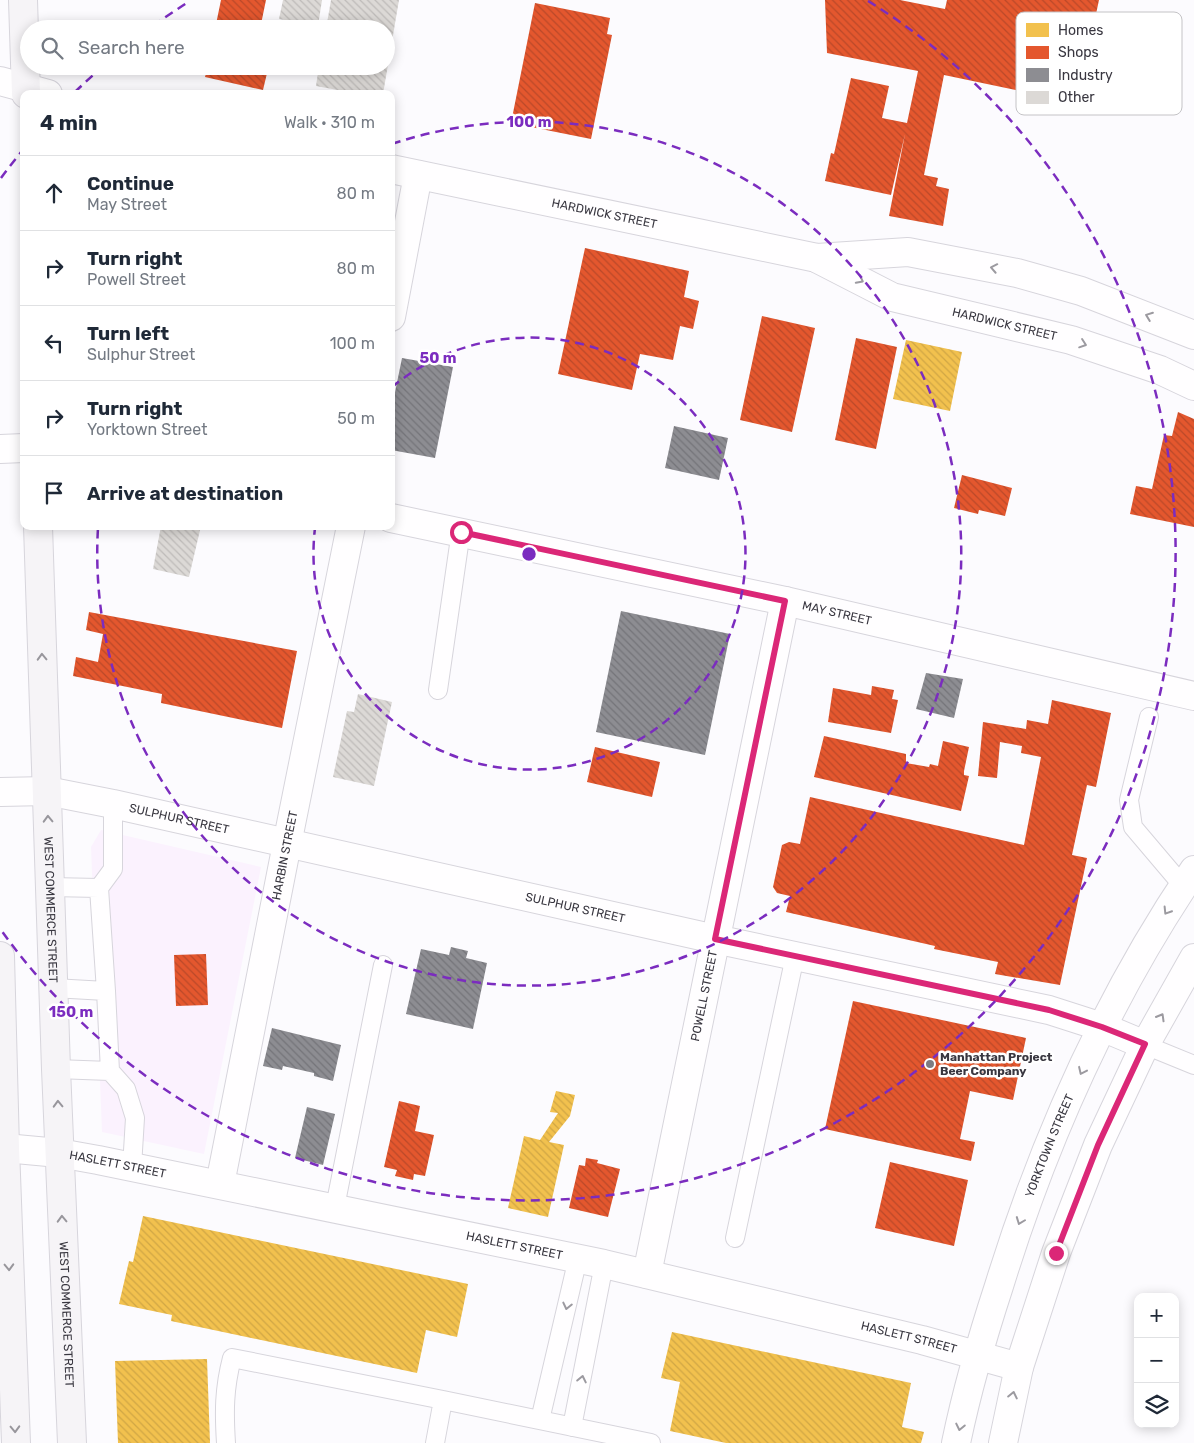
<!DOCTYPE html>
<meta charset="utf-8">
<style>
body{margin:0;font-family:Rubik,sans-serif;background:#f2f2f3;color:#1f2937}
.controls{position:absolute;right:15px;bottom:15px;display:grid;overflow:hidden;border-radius:10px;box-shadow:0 2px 12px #0003}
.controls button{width:45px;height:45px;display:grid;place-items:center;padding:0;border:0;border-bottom:1px solid #e0e1e3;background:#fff;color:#1f2937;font:25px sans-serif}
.stop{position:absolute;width:15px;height:15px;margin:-11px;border:4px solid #db2777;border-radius:50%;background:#fff}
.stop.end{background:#db2777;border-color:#fff;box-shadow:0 1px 5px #0008}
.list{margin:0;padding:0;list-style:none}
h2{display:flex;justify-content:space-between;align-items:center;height:65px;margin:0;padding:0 20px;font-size:21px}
h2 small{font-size:16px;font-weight:400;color:#747a83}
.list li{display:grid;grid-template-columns:32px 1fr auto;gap:15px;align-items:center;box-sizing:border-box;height:75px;padding:0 20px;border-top:1px solid #e0e1e3}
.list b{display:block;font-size:19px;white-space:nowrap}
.list p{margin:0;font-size:16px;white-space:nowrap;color:#747a83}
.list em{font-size:16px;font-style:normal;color:#747a83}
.icon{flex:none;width:28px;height:28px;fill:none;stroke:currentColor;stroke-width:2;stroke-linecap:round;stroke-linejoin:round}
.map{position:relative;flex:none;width:1194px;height:1443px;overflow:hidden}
.search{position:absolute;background:#fff;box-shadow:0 2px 12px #0003;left:20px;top:20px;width:375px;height:55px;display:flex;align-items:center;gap:12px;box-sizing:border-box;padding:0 18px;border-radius:28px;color:#747a83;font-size:19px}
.panel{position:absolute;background:#fff;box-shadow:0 2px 12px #0003;left:20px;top:90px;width:375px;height:440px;border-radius:10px}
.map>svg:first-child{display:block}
.commercial{fill:#fbf2fe}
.homes{fill:url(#homes-back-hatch)}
.shops{fill:url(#shops-back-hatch)}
.industry{fill:url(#industry-back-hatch)}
.building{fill:url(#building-back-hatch)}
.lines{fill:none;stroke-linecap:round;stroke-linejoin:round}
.service-casing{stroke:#d7d5dc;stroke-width:20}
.minor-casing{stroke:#d7d5dc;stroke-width:30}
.secondary-casing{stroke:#d7d5dc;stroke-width:30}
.service{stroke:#fffeff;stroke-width:18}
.minor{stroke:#fffeff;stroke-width:28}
.secondary{stroke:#f6f4f7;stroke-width:28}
.oneway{stroke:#9c9aa0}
.oneway2{stroke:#98969c}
.route{stroke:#db2777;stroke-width:6}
.ring{fill:none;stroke:#7b2cbf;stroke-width:2.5;stroke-dasharray:9 6}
.poi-dot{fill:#7d7c82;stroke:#fff;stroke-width:2}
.labels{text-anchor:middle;stroke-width:5;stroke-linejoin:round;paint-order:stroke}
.street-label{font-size:12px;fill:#393740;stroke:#fff}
.poi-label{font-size:12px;font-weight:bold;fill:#393740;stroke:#fff;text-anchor:start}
.key{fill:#fff;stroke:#c4c3c6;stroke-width:1}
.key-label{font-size:14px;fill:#393740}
.centre{fill:#7b2cbf;stroke:#fff;stroke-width:2.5}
.ring-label{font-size:15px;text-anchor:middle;font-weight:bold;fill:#7b2cbf;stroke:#fff;stroke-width:5;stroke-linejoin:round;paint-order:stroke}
</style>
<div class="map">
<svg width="1194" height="1443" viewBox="0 0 1194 1443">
<defs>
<pattern id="homes-back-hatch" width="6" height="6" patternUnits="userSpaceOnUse" patternTransform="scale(1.25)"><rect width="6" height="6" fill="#f2c14e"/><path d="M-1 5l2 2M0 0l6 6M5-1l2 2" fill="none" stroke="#d0a645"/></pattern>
<pattern id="shops-back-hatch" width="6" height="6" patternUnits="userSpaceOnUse" patternTransform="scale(1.25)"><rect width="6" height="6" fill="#e4572e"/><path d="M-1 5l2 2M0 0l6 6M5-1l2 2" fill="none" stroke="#ba4929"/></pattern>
<pattern id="industry-back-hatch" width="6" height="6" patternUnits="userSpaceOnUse" patternTransform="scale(1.25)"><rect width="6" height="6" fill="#8d8d92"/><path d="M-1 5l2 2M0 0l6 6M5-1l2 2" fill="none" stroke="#747479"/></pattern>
<pattern id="building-back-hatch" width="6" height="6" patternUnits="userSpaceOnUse" patternTransform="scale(1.25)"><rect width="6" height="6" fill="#dcd9d6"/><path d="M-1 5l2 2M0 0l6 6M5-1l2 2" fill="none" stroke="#bebbb9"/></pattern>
</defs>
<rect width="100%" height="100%" fill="#fcfbfe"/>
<path class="commercial" d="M101 830 261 867 204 1154 102 1132 91 847Z"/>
<path class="homes" d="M906 340 962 352 950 411 893 399Z
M556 1091 575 1095 570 1116 549 1142 564 1145 548 1217 508 1208 524 1136 540 1140 558 1113 550 1112Z
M143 1216 468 1284 457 1337 426 1330 417 1373 171 1321 172 1315 119 1304 129 1261 133 1262Z
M672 1332 911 1383 902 1427 924 1432 921 1443H726L670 1431 680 1382 661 1378Z
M207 1359 210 1443H118L115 1361Z"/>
<path class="shops" d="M221 0H266L260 29H215Z
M825 0H900L945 9 947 0H1099L1077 103 944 75 924 175 938 178 936 186 949 189 943 226 889 216 905 134 891 195 825 181 831 153 834 154 851 78 889 86 882 118 907 123 918 71 827 53Z
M535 3 610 18 607 34 612 35 591 139 511 123Z
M208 66H256L268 69 263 90 205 77Z
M585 248 689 271 684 297 699 301 693 329 680 326 673 360 640 354 632 390 558 374Z
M762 316 815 328 792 432 740 420Z
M856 338 897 347 876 449 835 440Z
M1178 412 1194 419V527L1130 514 1136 486 1152 489 1164 435 1172 436Z
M962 475 1012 488 1005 516 979 510 978 514 954 508Z
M89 612 297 651 282 728 161 703 162 694 73 676 76 657 98 662 103 634 86 630Z
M872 686 894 690 892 699 898 700 891 733 828 722 833 688 871 695Z
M1052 700 1111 713 1096 787 1087 785 1072 855 1087 858 1060 985 995 974 998 962 934 949 935 946 786 912 790 896 777 893 773 887 782 845 789 842 800 844 810 797 1024 845 1041 757 1021 753 1022 746 1000 742 997 778 978 776 983 722 1026 729 1027 720 1048 724Z
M824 736 906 754V763L929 767 930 764 938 766 943 741 969 747 964 771V775L969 776 961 811 814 777Z
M595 747 660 762 652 797 587 782Z
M206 954 208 1005 176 1006 174 955Z
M853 1001 1026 1038 1013 1100 970 1091 960 1139 975 1142 971 1161 825 1129Z
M399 1101 420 1106 415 1131 434 1135 425 1176 414 1174 413 1180 395 1176 397 1170 384 1167Z
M586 1158 598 1160 597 1163 620 1169 608 1217 569 1208 579 1165 585 1166Z
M890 1162 968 1180 954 1246 875 1228Z"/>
<path class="industry" d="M402 358 453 367 435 458 391 450V412Z
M674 426 728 438 719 480 665 468Z
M621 611 730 634 705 755 596 732Z
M926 673 963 679 954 718 916 709Z
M451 947 468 951 466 958 487 963 473 1029 406 1014 421 949 449 955Z
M272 1028 341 1045 333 1081 314 1076V1073L283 1066 282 1070 263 1066Z
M307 1107 335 1114 323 1165 295 1158Z"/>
<path class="building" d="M283 0H322L318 26 279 19Z
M331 0H399L383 94H359L316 86 319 66H386V29H326Z
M161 526H201L189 577 153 569Z
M358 694 392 702 374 786 333 777 347 711 354 712Z"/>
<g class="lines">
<defs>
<path id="service" d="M438 690 461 531
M1149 717 1129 800 1133 827 1183 886
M50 887 99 888 113 869V804
M99 888 106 991
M53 988 106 991 110 1071 56 1069
M1145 1045 1194 1065
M110 1071 126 1089 135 1118 132 1167
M335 1207 383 965
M735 1238 795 956
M540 1420 578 1258
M572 1427 604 1264
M226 1443C224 1412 224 1389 232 1358L443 1400
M435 1443 443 1400 651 1443"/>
<g id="minor">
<path d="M0 81 48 94"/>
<path id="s1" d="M391 169 817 258 908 252 1017 273 1081 291 1194 335"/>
<path id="s2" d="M818 259 892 297 1071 340 1160 370 1194 386"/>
<path d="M391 317 418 175"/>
<path d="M0 449 24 448"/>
<path id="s3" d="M391 518 785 601 1194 696"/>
<path id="s4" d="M0 792 47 791 113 804 715 939 1049 1010 1102 1027 1145 1045"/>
<path id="s5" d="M5 1148 59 1153 98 1160 604 1264 922 1340 1019 1367"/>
<path id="s6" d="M220 1184 287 844 351 526"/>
<path id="s7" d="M647 1274 785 601"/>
<path id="s8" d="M956 1443C967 1390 982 1338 999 1286 1044 1140 1108 997 1194 870"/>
<path d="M1003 1443 1019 1367 1056 1253 1098 1145 1145 1045 1194 958"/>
</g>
<g id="secondary">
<path d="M23 0 26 94"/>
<path id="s9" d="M38 526 56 1069 72 1443"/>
<path d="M0 956 5 1148 16 1443"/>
</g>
</defs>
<use href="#service" class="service-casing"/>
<use href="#minor" class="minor-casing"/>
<use href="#secondary" class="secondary-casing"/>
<use href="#service" class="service"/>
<use href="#minor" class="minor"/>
<use href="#secondary" class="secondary"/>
</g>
<defs><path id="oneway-chevron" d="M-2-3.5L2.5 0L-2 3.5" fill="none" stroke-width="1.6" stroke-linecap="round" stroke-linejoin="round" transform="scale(1.25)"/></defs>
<g class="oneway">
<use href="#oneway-chevron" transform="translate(994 268) rotate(-169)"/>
<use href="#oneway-chevron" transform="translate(860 280) rotate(27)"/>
<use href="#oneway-chevron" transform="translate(1149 316) rotate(-159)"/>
<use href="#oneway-chevron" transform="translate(1083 344) rotate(19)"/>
<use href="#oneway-chevron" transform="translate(1167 911) rotate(122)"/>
<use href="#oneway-chevron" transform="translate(1161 1017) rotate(-60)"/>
<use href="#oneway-chevron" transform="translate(1082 1071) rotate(115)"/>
<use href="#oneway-chevron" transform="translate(1020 1221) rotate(111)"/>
<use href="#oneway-chevron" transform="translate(567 1306) rotate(103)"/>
<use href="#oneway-chevron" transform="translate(582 1379) rotate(-78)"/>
<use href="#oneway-chevron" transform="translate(1013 1395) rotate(-78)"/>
<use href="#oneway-chevron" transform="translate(960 1427) rotate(102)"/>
</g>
<g class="oneway2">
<use href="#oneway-chevron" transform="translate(42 657) rotate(-92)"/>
<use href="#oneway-chevron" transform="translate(48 819) rotate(-92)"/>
<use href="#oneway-chevron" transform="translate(58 1104) rotate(-92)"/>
<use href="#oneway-chevron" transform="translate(62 1219) rotate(-92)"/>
<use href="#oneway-chevron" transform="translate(9 1267) rotate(88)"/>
<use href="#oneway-chevron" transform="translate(15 1429) rotate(88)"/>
</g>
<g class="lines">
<path class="route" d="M461 532 785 601 715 939 1049 1010 1102 1027 1145 1044 1098 1145 1056 1253"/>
</g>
<g class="ring">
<path d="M392 387A216 216 0 1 1 315 528"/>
<path d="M392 144A432 432 0 1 1 98 528"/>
<path d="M1 178A648 648 0 0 1 22 151M75 92A648 648 0 0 1 100 69M153 26A648 648 0 0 1 190 1M868 1A648 648 0 1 1 1 930"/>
</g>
<circle class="poi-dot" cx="930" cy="1064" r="5"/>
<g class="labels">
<g class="street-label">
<text dy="4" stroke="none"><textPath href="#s1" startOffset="218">HARDWICK STREET</textPath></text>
<text dy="4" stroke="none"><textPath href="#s2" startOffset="199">HARDWICK STREET</textPath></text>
<text dy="4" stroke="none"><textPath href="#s3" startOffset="456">MAY STREET</textPath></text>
<text dy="4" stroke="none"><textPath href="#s4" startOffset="182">SULPHUR STREET</textPath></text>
<text dy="4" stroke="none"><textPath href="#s6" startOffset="335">HARBIN STREET</textPath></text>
<text dy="4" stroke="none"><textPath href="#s4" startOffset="588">SULPHUR STREET</textPath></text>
<text dy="4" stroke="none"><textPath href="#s9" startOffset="384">WEST COMMERCE STREET</textPath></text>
<text dy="4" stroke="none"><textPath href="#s7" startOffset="284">POWELL STREET</textPath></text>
<text dy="4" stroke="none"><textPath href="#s8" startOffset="312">YORKTOWN STREET</textPath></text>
<text dy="4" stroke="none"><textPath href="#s5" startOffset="114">HASLETT STREET</textPath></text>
<text dy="4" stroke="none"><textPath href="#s5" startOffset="519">HASLETT STREET</textPath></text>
<text dy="4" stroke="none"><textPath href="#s9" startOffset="789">WEST COMMERCE STREET</textPath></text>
<text dy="4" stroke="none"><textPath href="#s5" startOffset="924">HASLETT STREET</textPath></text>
</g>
<g class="poi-label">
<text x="940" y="1061">Manhattan Project<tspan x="940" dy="14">Beer Company</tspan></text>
</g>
</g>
<rect x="1016" y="12" width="166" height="103" rx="8" class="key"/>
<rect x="1026" y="23" width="23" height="14" fill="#f2c14e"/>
<rect x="1026" y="46" width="23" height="13" fill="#e4572e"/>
<rect x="1026" y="68" width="23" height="14" fill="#8d8d92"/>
<rect x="1026" y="91" width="23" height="13" fill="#dcd9d6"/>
<g class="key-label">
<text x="1058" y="35">Homes</text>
<text x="1058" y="57">Shops</text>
<text x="1058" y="80">Industry</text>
<text x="1058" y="102">Other</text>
</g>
<circle cx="529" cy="554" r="8" class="centre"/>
<g class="ring-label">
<text x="529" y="127">100 m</text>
<text x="438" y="363">50 m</text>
<text x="71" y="1017">150 m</text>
</g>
</svg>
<div class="controls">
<button>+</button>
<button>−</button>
<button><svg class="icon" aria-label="layers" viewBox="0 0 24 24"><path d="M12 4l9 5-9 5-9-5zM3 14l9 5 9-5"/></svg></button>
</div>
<div class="stop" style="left:461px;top:532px"></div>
<div class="stop end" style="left:1056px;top:1253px"></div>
<div class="search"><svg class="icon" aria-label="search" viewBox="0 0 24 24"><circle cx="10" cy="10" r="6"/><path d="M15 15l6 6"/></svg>Search here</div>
<section class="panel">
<h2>4 min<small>Walk · 310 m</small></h2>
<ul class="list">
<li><svg class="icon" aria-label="ahead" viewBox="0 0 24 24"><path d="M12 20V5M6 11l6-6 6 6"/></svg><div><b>Continue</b><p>May Street</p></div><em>80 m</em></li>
<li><svg class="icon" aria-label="right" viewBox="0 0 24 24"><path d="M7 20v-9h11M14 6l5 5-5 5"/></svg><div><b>Turn right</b><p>Powell Street</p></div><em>80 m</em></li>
<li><svg class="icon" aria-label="left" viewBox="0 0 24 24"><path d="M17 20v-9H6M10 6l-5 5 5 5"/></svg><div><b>Turn left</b><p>Sulphur Street</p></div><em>100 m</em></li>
<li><svg class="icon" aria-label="right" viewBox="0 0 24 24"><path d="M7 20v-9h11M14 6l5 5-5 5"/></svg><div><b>Turn right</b><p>Yorktown Street</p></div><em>50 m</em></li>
<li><svg class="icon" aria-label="arrive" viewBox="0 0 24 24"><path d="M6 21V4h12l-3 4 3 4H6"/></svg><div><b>Arrive at destination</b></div></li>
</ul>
</section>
</div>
